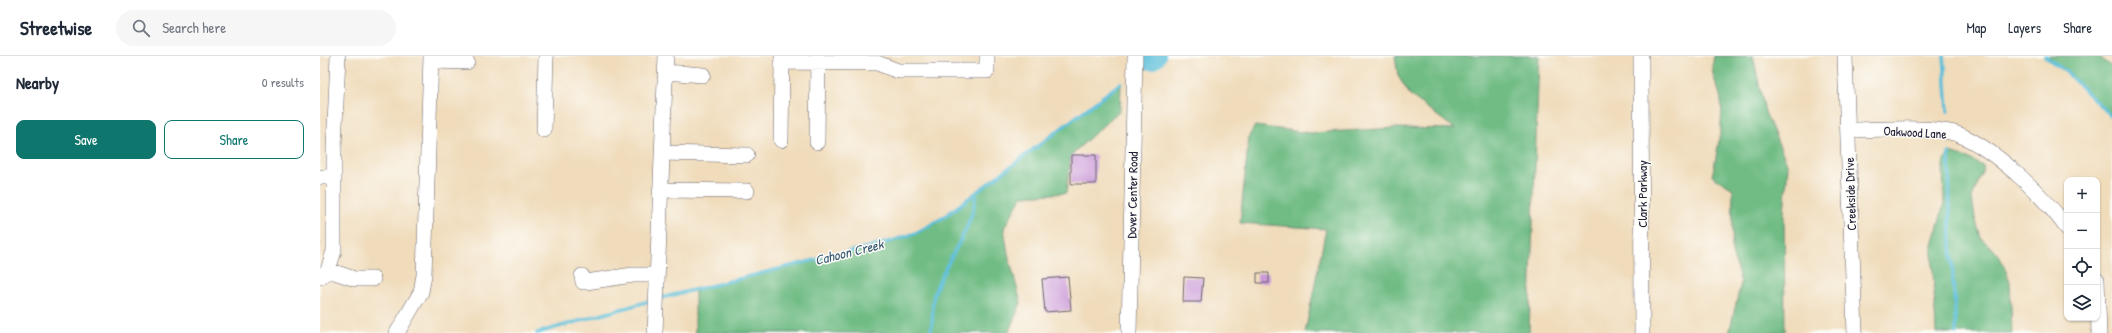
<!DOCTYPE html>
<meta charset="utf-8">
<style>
body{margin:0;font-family:"Patrick Hand",sans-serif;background:#f6f6f7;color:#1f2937}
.controls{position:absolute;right:12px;bottom:12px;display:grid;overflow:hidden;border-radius:8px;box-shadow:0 1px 3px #0004}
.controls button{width:36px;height:36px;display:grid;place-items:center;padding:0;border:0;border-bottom:1px solid #e0e1e3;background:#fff;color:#1f2937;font:20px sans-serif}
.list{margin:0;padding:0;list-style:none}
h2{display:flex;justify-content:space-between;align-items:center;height:52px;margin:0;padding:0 16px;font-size:17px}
h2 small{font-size:13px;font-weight:400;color:#747a83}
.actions{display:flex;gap:8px;padding:12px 16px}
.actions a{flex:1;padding:9px 0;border:1px solid #0f766e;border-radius:8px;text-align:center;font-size:14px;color:#0f766e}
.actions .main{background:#0f766e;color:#fff}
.icon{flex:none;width:22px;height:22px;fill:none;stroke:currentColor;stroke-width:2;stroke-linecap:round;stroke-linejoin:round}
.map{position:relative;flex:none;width:1792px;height:277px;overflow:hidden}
header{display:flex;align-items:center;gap:24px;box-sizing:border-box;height:56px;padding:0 20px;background:#fff;border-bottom:1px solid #e0e1e3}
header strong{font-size:19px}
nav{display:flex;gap:22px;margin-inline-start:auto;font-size:14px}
.search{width:280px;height:36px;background:#f6f6f7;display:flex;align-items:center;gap:10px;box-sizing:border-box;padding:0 14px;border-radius:22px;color:#747a83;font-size:15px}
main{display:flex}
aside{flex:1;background:#fff}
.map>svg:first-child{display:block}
.forest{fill:#70bc84;stroke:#496f60}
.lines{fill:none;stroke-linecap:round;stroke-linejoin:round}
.stream{stroke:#5cbfda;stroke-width:3.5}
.river{stroke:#5cbfda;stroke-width:22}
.building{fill:#ca99d9}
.minor-casing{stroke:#6a6368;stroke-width:16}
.minor{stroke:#fff;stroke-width:15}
.labels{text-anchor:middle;stroke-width:3;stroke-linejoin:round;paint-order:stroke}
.street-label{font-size:13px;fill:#22223b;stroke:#fdfcf7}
.water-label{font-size:14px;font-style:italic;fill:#365973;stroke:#fdfcf7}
</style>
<header>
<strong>Streetwise</strong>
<div class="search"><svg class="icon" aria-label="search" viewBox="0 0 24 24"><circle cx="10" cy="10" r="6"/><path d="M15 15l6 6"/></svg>Search here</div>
<nav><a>Map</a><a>Layers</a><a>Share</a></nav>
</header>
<main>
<aside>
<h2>Nearby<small>0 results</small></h2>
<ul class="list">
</ul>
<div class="actions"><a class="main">Save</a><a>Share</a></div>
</aside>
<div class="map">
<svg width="1792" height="277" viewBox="0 0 1792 277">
<rect width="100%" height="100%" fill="#fdfcf7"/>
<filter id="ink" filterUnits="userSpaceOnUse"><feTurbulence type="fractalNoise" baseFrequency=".025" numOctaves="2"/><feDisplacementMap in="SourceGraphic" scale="8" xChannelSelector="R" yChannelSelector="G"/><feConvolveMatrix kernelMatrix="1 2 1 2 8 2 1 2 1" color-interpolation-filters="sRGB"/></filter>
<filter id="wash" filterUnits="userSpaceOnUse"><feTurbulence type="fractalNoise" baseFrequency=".012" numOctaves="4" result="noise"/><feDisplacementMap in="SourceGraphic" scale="16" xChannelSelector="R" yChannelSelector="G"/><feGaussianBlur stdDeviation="0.9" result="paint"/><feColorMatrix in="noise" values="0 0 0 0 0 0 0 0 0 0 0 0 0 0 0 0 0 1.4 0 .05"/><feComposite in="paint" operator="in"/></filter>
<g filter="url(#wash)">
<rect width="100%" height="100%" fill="#f0dcbb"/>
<path class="forest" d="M1075 0H1219L1209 277H985L1006 173 920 167 929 80 935 70 990 77 1075 72 1135 73 1090 39 1078 20Z
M1394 0H1433L1445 56 1468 110 1464 156 1465 277H1409L1421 227 1412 196 1413 133 1392 120C1396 103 1404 62 1401 45 1398 25 1389 23 1394 0Z
M1725 0H1777L1792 11V61L1746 16Z
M801 27 800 54 751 99 746 137 702 140 684 172 688 198 701 247 688 277H375V233L572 185 596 177 624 161Z
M1629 97 1648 102 1664 111 1652 142 1655 162 1661 182 1679 199 1690 225 1692 277H1616L1612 194 1624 147 1623 108Z"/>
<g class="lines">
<path class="stream" d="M1624 0 1628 55
M1725 0 1746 16 1792 61
M1629 97 1630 167 1636 277
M341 242 572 185 596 177 624 161 801 27
M217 277 333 244
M610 277C615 264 610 249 615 235 627 201 653 174 656 137"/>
<path class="river" d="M831 3 835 0"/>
</g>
<g id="blocks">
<path class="building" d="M751 99H776V128H751Z
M937 217H949V227H937Z
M748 221 751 254 725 256 722 223Z
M864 221 883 222 881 246H863Z"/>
</g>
</g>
<g filter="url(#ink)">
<use href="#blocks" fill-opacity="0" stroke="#6a6368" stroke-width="1"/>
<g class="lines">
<defs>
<path id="minor" d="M462 0V6L557 7 578 15H667V0
M1321 0 1322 277
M1525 0 1535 277
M111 5 147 6
M346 16 383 19
M224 74 226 0
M1528 74C1555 74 1616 69 1640 79 1677 95 1723 139 1747 172
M461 84 462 6
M497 86 498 0
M342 97 427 99
M0 121H14
M340 134 427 135
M8 214 35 223H53
M262 220 263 226H266L313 219H336
M0 221 8 214 14 195V92L18 0
M1777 224 1779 277
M77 277 101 236 104 219 111 0
M335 277 346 0
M809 277 815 0"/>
</defs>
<use href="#minor" class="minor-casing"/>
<use href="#minor" class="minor"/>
</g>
</g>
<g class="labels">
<g class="street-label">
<text transform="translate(1595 76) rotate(3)" y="5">Oakwood Lane</text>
<text transform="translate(1322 138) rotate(-90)" y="5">Clark Parkway</text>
<text transform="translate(1530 138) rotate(-92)" y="5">Creekside Drive</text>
<text transform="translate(812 139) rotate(-89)" y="5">Dover Center Road</text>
</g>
<g class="water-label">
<text transform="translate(529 196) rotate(-14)" y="5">Cahoon Creek</text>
</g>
</g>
</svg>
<div class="controls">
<button>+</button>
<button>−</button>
<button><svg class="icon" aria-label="locate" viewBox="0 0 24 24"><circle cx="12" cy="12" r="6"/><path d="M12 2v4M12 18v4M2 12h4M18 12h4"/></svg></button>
<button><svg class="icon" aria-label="layers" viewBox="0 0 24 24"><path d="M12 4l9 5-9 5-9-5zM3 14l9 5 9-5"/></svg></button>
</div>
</div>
</main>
